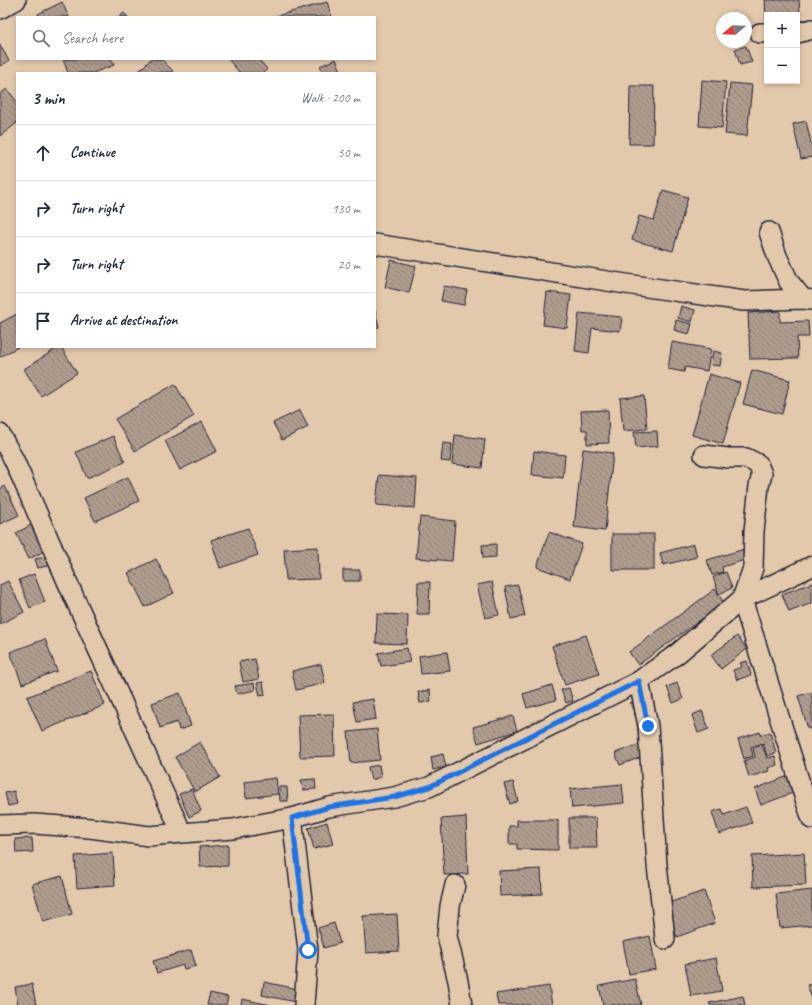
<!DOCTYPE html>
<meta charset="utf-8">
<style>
body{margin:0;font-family:Caveat,sans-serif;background:#f6f6f7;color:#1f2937}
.controls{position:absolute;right:12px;top:12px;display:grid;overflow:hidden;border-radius:0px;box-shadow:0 2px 6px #0003}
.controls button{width:36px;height:36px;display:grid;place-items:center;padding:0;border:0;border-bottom:1px solid #e0e1e3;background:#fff;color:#1f2937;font:20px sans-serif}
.compass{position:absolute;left:716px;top:12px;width:36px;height:36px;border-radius:50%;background:#fff;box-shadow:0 2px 6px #0003;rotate:251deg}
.stop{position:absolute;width:12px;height:12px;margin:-9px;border:3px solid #1a73e8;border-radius:50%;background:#fff}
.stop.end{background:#1a73e8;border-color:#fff;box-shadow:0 1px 4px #0008}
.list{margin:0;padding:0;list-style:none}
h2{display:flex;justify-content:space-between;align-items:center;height:52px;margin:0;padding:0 16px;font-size:17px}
h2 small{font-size:13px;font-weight:400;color:#747a83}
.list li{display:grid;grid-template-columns:26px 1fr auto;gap:12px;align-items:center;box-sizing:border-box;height:56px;padding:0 16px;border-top:1px solid #e0e1e3}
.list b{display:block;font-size:15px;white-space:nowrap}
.list em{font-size:13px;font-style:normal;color:#747a83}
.icon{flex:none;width:22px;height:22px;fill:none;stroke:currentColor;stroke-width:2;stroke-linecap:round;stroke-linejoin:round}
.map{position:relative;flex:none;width:812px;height:1005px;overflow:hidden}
.search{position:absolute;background:#fff;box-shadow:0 2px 6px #0003;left:16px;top:16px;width:360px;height:44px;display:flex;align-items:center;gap:10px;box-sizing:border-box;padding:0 14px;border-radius:0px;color:#747a83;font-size:15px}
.panel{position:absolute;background:#fff;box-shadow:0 2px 6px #0003;left:16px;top:72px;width:360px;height:276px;border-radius:0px}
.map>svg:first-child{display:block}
.building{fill:url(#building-back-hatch);stroke:#22223b}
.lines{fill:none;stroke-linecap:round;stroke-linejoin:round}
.minor-casing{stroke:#22223b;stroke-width:22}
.minor{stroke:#e3c9ab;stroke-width:19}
.route{stroke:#1a73e8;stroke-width:5}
</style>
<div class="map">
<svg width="812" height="1005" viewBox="0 0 812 1005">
<defs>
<pattern id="building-back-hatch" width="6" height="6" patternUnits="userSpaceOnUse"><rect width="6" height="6" fill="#b09d8e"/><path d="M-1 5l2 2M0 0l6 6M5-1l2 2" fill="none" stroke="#8f8075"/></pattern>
</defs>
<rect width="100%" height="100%" fill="#e3c9ab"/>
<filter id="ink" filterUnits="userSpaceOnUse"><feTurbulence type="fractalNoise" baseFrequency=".025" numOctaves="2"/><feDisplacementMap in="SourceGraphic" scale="8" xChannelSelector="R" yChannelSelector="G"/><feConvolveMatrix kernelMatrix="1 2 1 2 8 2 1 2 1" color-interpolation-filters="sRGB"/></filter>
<g filter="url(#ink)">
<path class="building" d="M765 0H799L801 23H797V15H767L766 20Z
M62 2 69 17H39L38 14Z
M327 2 332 17H273Z
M124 13 128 17H119Z
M0 45 9 61 0 66Z
M746 46 752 62 740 65 735 49Z
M63 59H111L114 65 93 73H68Z
M151 59H161L174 72 137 73Z
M228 59H258L267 69 263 73H240Z
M336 59 342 73H324L320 66Z
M702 80 726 82 722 128 699 126Z
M730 83 752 85 747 136 725 134Z
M630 86H654L653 144H629Z
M7 89 17 102V123L0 136V94Z
M806 121 812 147V157L801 159 793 124Z
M663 190 688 197 673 251 632 240 639 216 654 220Z
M391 260 416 266 409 293 385 287Z
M444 286 467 290 464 305 441 301Z
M547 292 571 295 567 328 543 325Z
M681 306 695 310 692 322 678 318Z
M375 310 379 327 375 328Z
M780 311V322L808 321 809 337H797L798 358 750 359 748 313Z
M579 313 622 317 620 331 592 328 589 353 575 351Z
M17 314V347H18L0 357V323Z
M676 320 692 324 689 334 674 330Z
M672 342 711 349 707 371 685 367 684 372 668 369Z
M59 347H61L77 373 41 396 24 369Z
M713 351 722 353 720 366 711 365Z
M752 370 790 380 782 414 743 404Z
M709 374 740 383 723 444 692 435Z
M175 384 194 416 135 451 115 419Z
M644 396 647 429 623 431 620 398Z
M300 410 308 427 282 440 273 423Z
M608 410 609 443 587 444V430H582L581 411Z
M202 422 217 451 180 470 165 441Z
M657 431 658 446 636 448 634 432Z
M455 435 485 439 482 468 452 464Z
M113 436 125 462 87 478 76 452Z
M443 443 452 444 450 462 441 461Z
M583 449 613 453 605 531 574 527Z
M534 451 565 455 563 478 532 475Z
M379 475 417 478 415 508 376 505Z
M128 477 139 501 95 521 84 498Z
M5 486 19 515 0 524V489Z
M420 517 455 521 452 561 416 558Z
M33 524 46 550 29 559 16 533Z
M248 528 258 555 220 568 211 540Z
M549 532 582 544 570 579 537 567Z
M612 534H654V570H612Z
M496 544V557L483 558 482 545Z
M694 544 697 557 663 565 660 553Z
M318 547 319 579 286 580 284 549Z
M748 548 751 558 722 567 723 572 712 575 707 560Z
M50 556 52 565 38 568 35 559Z
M156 559 174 593 145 607 128 573Z
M343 570H360V581H343Z
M726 572 732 588 719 594 713 577Z
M34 574 45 602 30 608 19 580Z
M8 581 24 612 0 624V585Z
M418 582H430L429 614H417Z
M492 582 499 615 485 618 477 585Z
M812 583V603L789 612 782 594Z
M518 585 525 616 511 619 505 587Z
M715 589 724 603 638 665 629 652Z
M377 614 408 615 407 644 376 643Z
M586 635 599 674 565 685 552 646Z
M737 636 747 649 721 669 711 655Z
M45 639 57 671 22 684 10 652Z
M407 648 410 662 381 666 378 653Z
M447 652 450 671 421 674 419 656Z
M255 659 259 679 243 682 239 662Z
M747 661 751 675 737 680 733 670 742 667 740 663Z
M321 664 325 683 296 690 292 671Z
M91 671 105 705 42 731 27 697Z
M263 682 265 695 260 696 257 683Z
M254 683 255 690 237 694 235 686Z
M677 683 683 699 673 703 667 687Z
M552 685 556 700 527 708 523 694Z
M569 688 573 701 566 703 561 690Z
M430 690 431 701 420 703 418 692Z
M812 692V728L808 729 798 696Z
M180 693 191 726 179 730 177 722 160 728 152 703Z
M373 699 376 719 357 722 353 702Z
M638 700 644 715 636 718 630 703Z
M702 711 709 729 698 733 692 715Z
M334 714 335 756 300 757 298 715Z
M513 716 517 731 478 743 473 727Z
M377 729 380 760 351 763 348 732Z
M760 732 761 735 770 732 776 753 767 756 763 743 751 747 753 756 744 759 738 739Z
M200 742 220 777 195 792 175 757Z
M643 743 647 755 620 765 615 753Z
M762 745 767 758 775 756 777 765 768 768 769 771 749 777 744 761 755 757 753 748Z
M443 754 446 767 433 770 431 757Z
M379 765 381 777 371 780 368 767Z
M788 776 795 792 761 805 755 789Z
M276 778 278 794 246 798 244 782Z
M315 779 316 789 303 790 301 780Z
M513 782 518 801 510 804 504 784Z
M622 784 624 803 572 808 570 789Z
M279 787H287L288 801H280Z
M192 789 201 811 189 817 179 794Z
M14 791 17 804 8 806 5 793Z
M746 807 752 823 719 834 712 812 722 809 724 815Z
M466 817 468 874 444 875 441 819Z
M569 818H596L597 848H569Z
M517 820H558V850L517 849V844H509V826H517Z
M327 822 333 844 314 849 308 828Z
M32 838 33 852 16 853 15 839Z
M228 845V866L200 867 199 847Z
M113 853 115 885 77 888 75 856Z
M804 853 806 885 753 887 752 856Z
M541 869 542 894 500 896 499 871Z
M62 876 72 914 43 922 32 884Z
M812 890V925L780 928 776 894Z
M704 891 715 923 677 937 665 904Z
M397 914 399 951 366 953 363 916Z
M334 923 340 943 324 948 318 928Z
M650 936 656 969 629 974 623 942Z
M191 950 196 966 184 969 183 965 157 973 153 961Z
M716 958 722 991 691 996 685 964Z
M635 979 641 1005H603L599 986Z
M264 982 298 989 296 1002 262 995Z
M32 984 36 1005H18L15 987Z
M811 984 812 987V999L807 985Z
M549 986 552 1005H498L496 994Z
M210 993 228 997 226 1005H207Z
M743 996 745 1005H710L709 1003Z
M242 999 271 1005H241Z"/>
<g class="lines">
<defs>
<path id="minor" d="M0 9 16 0
M760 33H767
M797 33 812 29
M769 232 777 256 789 282 803 299 812 300
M375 244 626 284 744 301 803 299
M0 434 14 460 74 597 182 833
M704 455 728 458H746L758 464 762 474 759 486 754 531 753 568 742 599 806 802 812 819
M639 681 648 726 657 865 665 939
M292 818 308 950 304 1005
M0 825 34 824 90 828 149 836 182 833 233 829 292 818 329 807 394 797 429 787 639 681 677 654 742 599 812 566
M455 885 450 906 447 936 458 981 462 1005"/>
</defs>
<use href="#minor" class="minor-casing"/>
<use href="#minor" class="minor"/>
</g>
</g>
<g class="lines" filter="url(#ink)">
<path class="route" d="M308 950 292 818 329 807 394 797 429 787 639 681 648 726"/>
</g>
</svg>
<div class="controls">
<button>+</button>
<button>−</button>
</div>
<svg class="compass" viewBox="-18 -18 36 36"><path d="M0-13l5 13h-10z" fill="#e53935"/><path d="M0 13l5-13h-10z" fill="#747a83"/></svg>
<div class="stop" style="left:308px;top:950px"></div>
<div class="stop end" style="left:648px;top:726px"></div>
<div class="search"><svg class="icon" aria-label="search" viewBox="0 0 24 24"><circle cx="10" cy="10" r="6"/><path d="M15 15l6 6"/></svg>Search here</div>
<section class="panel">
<h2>3 min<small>Walk · 200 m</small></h2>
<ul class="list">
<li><svg class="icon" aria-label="ahead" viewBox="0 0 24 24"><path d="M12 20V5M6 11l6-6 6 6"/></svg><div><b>Continue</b></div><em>50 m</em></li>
<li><svg class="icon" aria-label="right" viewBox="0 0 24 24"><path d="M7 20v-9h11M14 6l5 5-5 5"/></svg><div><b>Turn right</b></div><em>130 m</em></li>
<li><svg class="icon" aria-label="right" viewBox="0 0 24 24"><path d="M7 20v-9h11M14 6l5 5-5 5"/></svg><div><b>Turn right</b></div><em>20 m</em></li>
<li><svg class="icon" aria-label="arrive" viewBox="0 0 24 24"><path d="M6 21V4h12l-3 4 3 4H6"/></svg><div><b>Arrive at destination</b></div></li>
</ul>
</section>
</div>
